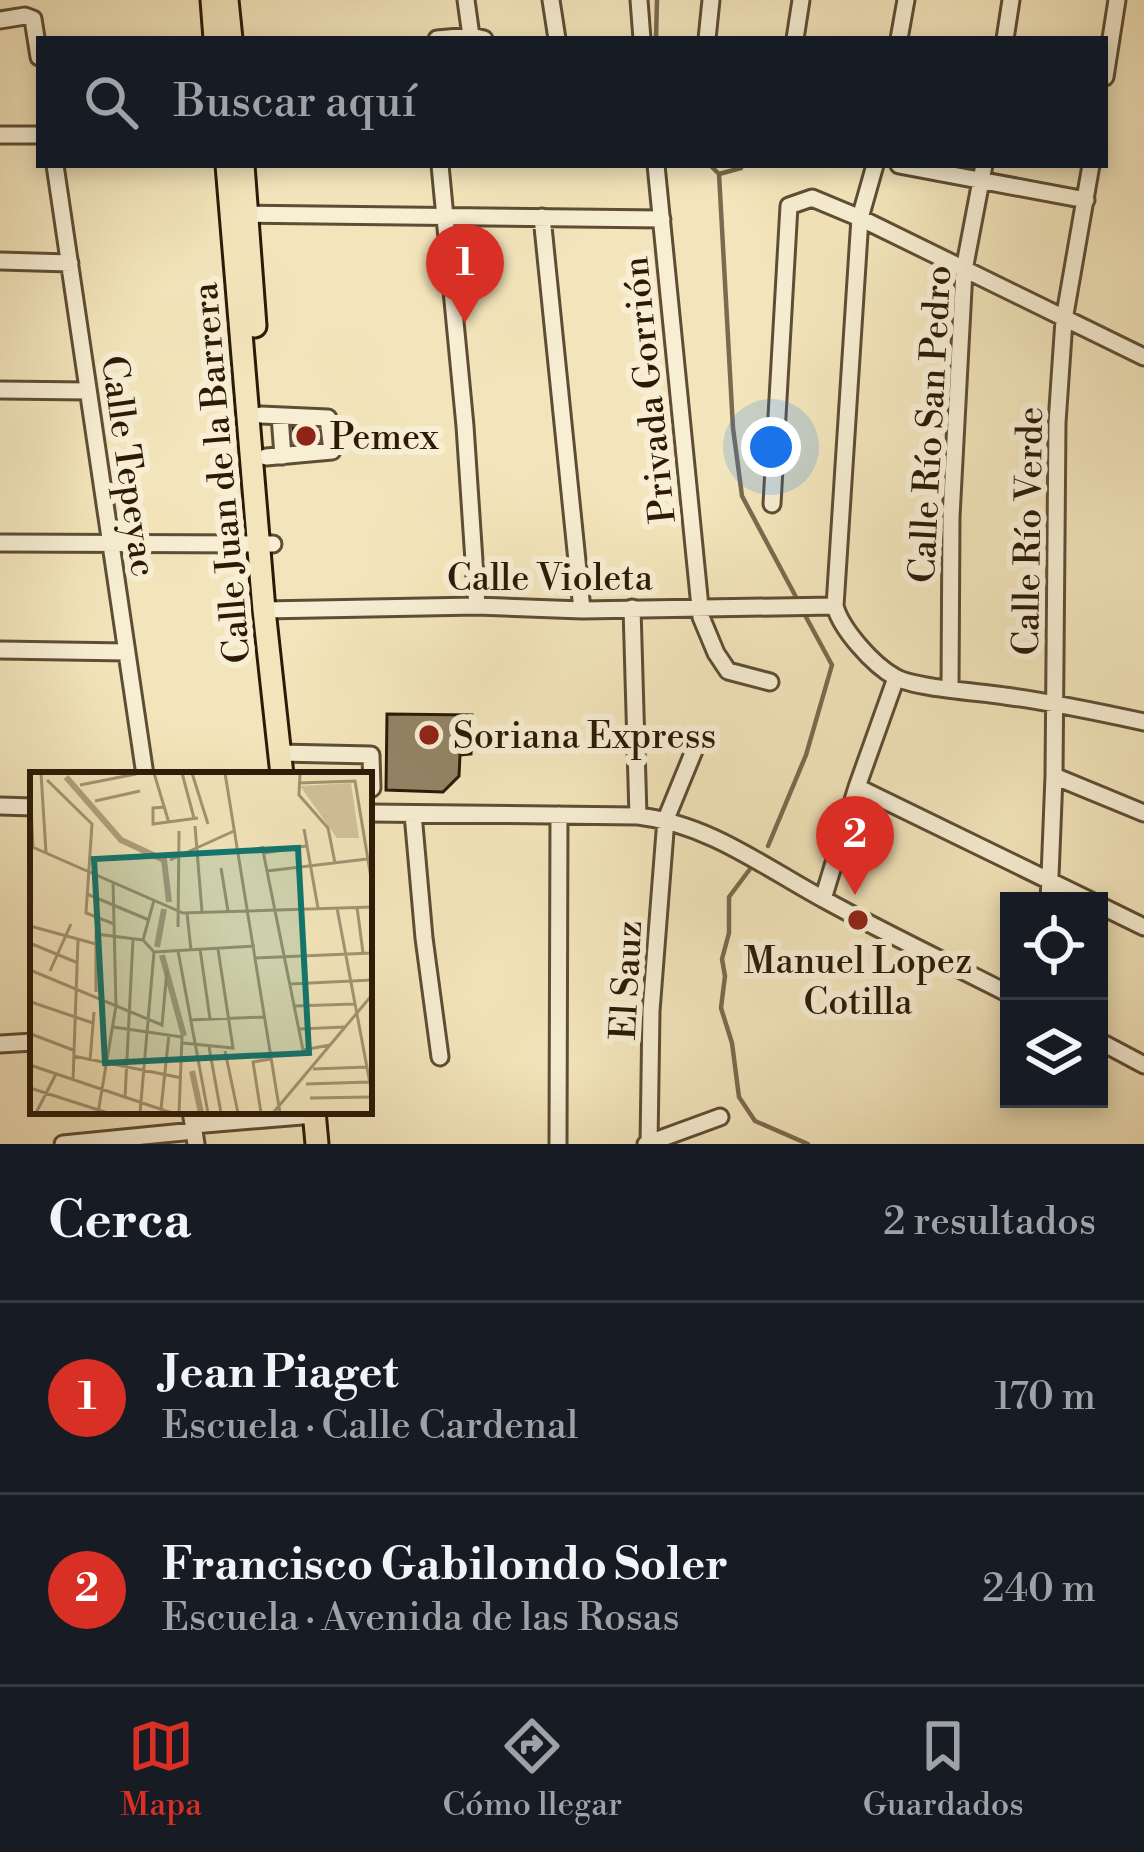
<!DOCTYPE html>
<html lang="es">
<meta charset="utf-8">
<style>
body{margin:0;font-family:"Libre Bodoni",serif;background:#242831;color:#f1f3f6}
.controls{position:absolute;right:36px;bottom:36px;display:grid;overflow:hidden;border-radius:0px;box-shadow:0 6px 18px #0003}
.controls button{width:108px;height:108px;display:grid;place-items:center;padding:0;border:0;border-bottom:3px solid #363941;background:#171b24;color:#f1f3f6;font:60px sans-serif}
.you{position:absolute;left:771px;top:447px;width:42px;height:42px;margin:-30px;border:9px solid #fff;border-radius:50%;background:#1a73e8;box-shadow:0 0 0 18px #1a73e833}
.badge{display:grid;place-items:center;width:78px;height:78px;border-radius:50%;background:#d93025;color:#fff;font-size:39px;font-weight:700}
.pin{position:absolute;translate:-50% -99px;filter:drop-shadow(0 3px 6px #0008)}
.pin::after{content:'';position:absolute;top:63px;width:42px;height:36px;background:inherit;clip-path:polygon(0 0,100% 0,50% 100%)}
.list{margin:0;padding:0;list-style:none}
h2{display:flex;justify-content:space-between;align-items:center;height:156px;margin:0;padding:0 48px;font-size:51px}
h2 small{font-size:39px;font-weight:400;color:#9ea1a6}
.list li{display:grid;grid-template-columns:78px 1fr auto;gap:36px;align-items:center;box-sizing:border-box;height:192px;padding:0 48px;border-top:3px solid #363941}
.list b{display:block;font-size:45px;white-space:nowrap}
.list p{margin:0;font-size:39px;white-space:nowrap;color:#9ea1a6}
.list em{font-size:39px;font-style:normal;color:#9ea1a6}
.icon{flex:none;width:66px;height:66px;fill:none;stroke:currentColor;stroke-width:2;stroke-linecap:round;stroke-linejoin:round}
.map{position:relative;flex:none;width:1144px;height:1144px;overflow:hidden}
.search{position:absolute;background:#171b24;box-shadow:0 6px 18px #0003;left:36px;right:36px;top:36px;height:132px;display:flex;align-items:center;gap:30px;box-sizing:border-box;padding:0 42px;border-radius:0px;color:#9ea1a6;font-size:45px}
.sheet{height:540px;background:#171b24}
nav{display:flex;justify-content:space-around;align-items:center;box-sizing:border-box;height:168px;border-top:3px solid #363941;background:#171b24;font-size:33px;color:#9ea1a6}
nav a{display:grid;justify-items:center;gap:6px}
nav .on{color:#d93025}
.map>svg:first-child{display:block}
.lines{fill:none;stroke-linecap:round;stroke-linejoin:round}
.stream{stroke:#7b6a4e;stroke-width:4.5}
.building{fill:#938465;stroke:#2c1a07;stroke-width:3}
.minor-casing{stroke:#5e4d34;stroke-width:21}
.major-casing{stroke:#2c1a07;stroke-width:27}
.minor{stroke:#f7eed3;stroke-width:15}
.major{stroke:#f3e5bb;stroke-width:21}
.poi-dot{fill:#8f2418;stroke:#f7eed3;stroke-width:4.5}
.labels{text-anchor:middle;stroke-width:12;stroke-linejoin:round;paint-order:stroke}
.street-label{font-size:36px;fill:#2c1a07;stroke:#f7eed3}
.poi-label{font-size:36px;fill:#2c1a07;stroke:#f7eed3;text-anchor:start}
.inset-river{fill:none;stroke:#afa07e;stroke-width:6}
.inset-road{fill:none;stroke:#a39473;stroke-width:3}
.view{fill:#0f766e;fill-opacity:0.15;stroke:#0f766e;stroke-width:6}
.inset-edge{fill:none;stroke:#2c1a07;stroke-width:6}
</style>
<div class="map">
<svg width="1144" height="1144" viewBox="0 0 1144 1144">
<rect width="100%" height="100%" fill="#f3e5bb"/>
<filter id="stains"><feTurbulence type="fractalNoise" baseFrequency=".00167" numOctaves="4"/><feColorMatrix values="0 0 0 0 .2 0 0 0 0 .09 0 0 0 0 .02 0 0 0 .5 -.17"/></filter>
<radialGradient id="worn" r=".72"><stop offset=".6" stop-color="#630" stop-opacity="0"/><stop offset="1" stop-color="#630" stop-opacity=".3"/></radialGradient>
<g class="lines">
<path class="stream" d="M656 39 657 0
M710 165 719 174 733 428 742 496 796 597
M719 174 741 168
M768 846 806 755 832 665 806 617
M750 869 729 897V933L722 959 725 976 721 1008 732 1043 739 1097 755 1121 808 1144"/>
</g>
<path class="building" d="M293 428 317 430 319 440 294 442Z
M387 714 472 715 471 754 460 755 459 776 443 792 386 790Z"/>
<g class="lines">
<defs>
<path id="minor" d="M466 0 471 36
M551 0 557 39
M639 0 642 39
M0 20 25 16 33 19 39 57
M437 39 471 36 484 39
M707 39 711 0
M795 39 801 0
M899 39 906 0
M1005 39 1011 0
M1105 77 1117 0
M0 135H39
M55 165 145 775
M440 165 465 426 477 606
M656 165 701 617 716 653 728 671 770 682
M875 165 860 218 835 606C841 629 873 665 895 677 914 688 980 692 1005 696 1052 702 1098 712 1144 722
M899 165 1086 200
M239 214 662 219
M542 217 582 610
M0 261 70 263
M0 390 88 391
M261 415 328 418 332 451 266 457
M280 416 283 456
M772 504 789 206 812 198 860 218 1144 357
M0 543 273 544
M632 608 638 816
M264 610 477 606 582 610 835 606
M0 650 127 652
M950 688 951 517 964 270 984 165
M280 753 371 755 372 788
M1054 776 1144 813
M857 787 1091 901
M0 806 33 807
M369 813 638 816C709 824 764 867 825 900 885 933 948 963 1009 994
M413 814 424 938 440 1057
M823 899 857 787 896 678
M1049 901 1054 776 1057 423 1064 320 1091 165
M1099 905 1144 927
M1099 1041 1144 1065
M0 1044 33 1042
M191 1111 196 1144
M193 1125 314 1115
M63 1144 194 1131
M558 1144 559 815
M646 1144 720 1117
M649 1144 651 1011 666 819 698 741"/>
<path id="major" d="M212 0 215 39
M227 0 231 39
M227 165 264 610 282 775
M243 165 255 326
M314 1111 317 1144"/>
</defs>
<use href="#minor" class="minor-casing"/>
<use href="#major" class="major-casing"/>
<use href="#minor" class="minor"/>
<use href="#major" class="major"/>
</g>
<g class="poi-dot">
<circle cx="306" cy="436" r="12"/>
<circle cx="429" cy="735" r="12"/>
<circle cx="858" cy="920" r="12"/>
</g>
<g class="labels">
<g class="street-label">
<text transform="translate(648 390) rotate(-96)" y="13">Privada Gorrión</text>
<text transform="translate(929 424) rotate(-87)" y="13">Calle Río San Pedro</text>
<text transform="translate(130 466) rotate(82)" y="13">Calle Tepeyac</text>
<text transform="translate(220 473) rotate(-95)" y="13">Calle Juan de la Barrera</text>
<text transform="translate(1027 531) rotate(-89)" y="13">Calle Río Verde</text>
<text x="550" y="590">Calle Violeta</text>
<text transform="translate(625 980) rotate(-87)" y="13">El Sauz</text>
</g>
<g class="poi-label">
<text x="330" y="449">Pemex</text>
<text x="453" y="748">Soriana Express</text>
<text x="858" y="973" text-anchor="middle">Manuel Lopez<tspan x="858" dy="41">Cotilla</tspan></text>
</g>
</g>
<g transform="translate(30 772)">
<rect width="342" height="342" fill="#f3e5bb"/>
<path d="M321 11 329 66H307L270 14Z" fill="#d1c29c"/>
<path class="inset-river" d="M36 5 91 68 134 88 139 130M127 175 134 137M132 183 154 264M162 299 171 341"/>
<path class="inset-road" d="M11 1 16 81M124 1 139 51M152 1 164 46M162 1 178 52M195 1 250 341M270 1 269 23 298 56 305 91M17 8 62 52 56 141 84 152M269 11 325 9 342 112M0 13 3 76M50 13 106 2M65 29 110 19M135 35 123 36V52L168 46M165 54 172 140M274 57 288 136M0 74 153 141 342 135M232 74 273 278 300 273M234 81 276 74M140 88 204 59M191 96 198 139M237 99 337 87M57 122 119 148M327 135 333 181M307 136 342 322M157 141 161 178M0 154 66 172M148 155 149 59M113 168 124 128M2 172 48 191M170 177 180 247M148 179 178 341M124 180 225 174M225 186 342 181M0 198 132 253 137 198M20 199 41 152M260 212 342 208M66 220V162L113 168 124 180M1 230 63 251M264 234 325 232M159 248 235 245M83 255 152 265 149 341M269 257 314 255M1 262 43 278M153 271 203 276 188 177M179 275 191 341M195 279 208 341M0 282 1 198M43 284 152 306M60 289 64 240M0 293 142 341M283 297 337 295M43 309 48 167M276 312 340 310M0 316 78 341M95 326 103 167M280 326 342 325M131 337 139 262M6 341 26 302M68 341 86 234 83 110M110 341 124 180M231 341 223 290 241 287M243 341 342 223"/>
<path class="view" d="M268 76 279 281 75 291 64 87Z"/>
<rect width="342" height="342" class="inset-edge"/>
</g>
<rect width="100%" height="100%" filter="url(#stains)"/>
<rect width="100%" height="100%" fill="url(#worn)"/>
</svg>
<div class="controls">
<button><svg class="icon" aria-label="locate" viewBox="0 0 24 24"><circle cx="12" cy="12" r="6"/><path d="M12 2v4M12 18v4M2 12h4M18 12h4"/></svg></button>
<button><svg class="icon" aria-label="layers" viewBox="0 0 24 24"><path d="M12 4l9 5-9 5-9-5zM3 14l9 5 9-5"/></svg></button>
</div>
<div class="you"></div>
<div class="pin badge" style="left:465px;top:323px">1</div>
<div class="pin badge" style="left:855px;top:895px">2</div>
<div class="search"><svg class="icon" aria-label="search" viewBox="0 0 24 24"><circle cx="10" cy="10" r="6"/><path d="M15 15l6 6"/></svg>Buscar aquí</div>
</div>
<section class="sheet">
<h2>Cerca<small>2 resultados</small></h2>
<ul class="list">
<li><span class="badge">1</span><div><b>Jean Piaget</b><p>Escuela · Calle Cardenal</p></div><em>170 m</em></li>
<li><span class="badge">2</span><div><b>Francisco Gabilondo Soler</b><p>Escuela · Avenida de las Rosas</p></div><em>240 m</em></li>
</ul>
</section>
<nav>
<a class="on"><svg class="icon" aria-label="map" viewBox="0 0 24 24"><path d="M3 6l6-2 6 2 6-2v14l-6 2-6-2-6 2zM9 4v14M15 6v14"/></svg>Mapa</a>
<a><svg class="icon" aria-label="directions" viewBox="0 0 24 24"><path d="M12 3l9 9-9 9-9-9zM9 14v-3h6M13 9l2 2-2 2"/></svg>Cómo llegar</a>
<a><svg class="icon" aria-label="saved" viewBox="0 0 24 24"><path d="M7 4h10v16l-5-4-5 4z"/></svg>Guardados</a>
</nav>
